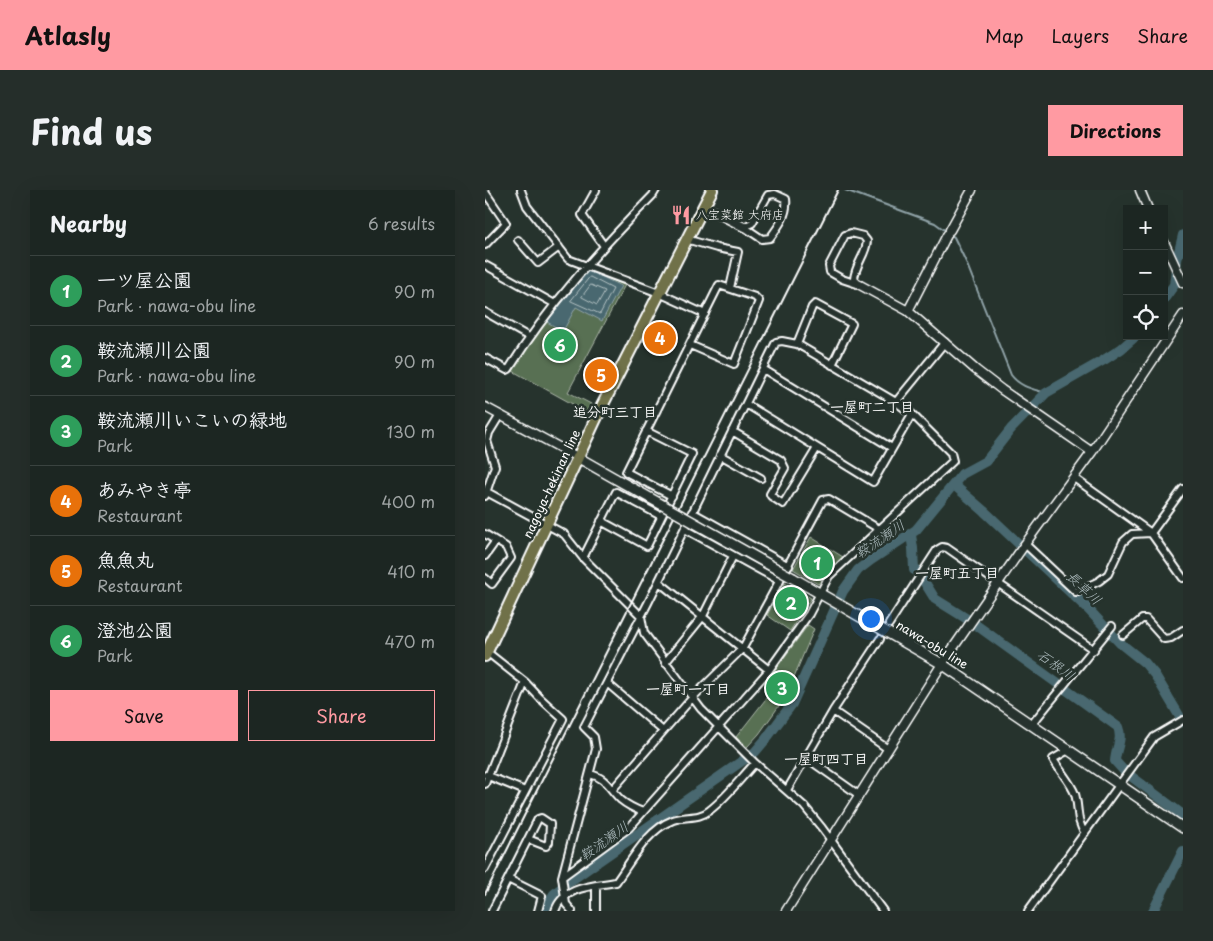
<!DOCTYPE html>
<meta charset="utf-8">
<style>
body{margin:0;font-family:"Playpen Sans","Klee One",sans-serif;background:#252e2a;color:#f1f3f6}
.controls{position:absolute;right:15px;top:15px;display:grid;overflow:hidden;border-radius:0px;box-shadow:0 5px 20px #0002}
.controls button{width:45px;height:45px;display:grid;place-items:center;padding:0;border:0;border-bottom:1px solid #3a4340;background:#1c2622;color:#f1f3f6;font:25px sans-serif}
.you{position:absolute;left:385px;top:428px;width:18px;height:18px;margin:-12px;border:4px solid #fff;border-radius:50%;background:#1a73e8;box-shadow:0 0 0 8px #1a73e833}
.badge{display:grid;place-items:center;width:32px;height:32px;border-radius:50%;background:#ff9aa2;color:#fff;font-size:16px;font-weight:700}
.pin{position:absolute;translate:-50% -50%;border:2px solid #fff;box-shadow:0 1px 5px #0006}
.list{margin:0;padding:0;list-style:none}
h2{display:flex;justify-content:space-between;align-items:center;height:65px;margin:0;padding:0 20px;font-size:21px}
h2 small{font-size:16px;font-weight:400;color:#a0a5a5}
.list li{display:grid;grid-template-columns:32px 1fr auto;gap:15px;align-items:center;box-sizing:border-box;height:70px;padding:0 20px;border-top:1px solid #3a4340}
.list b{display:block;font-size:19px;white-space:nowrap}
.list p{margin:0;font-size:16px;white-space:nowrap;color:#a0a5a5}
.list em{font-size:16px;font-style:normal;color:#a0a5a5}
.actions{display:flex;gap:10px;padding:15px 20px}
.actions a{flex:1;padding:11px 0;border:1px solid #ff9aa2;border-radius:0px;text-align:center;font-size:18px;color:#ff9aa2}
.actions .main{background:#ff9aa2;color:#111}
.icon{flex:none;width:28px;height:28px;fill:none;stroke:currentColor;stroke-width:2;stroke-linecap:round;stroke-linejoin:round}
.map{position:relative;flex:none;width:698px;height:721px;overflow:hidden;border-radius:0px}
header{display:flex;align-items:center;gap:30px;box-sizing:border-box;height:70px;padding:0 25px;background:#ff9aa2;color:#111}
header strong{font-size:24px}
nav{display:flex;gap:28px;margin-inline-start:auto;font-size:18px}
.intro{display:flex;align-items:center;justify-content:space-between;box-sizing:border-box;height:120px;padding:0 30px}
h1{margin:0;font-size:35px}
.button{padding:12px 22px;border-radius:0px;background:#ff9aa2;color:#111;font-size:18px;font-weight:700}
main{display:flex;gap:30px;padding:0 30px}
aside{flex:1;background:#1c2622;border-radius:0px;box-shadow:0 5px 20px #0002}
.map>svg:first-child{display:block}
.green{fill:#596f53;stroke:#acb7a9}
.water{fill:#48686f;stroke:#91a4a9}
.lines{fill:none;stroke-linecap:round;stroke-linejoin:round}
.shore{stroke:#b6c3c5;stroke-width:1}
.stream{stroke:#91a4a9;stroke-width:2}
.river{stroke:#48686f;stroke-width:10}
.minor-casing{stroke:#fff;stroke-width:10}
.tertiary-casing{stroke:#fff;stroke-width:11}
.secondary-casing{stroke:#fff;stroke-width:12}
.primary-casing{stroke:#fff;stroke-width:14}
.minor{stroke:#26332d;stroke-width:6}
.tertiary{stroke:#26332d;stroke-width:8}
.secondary{stroke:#26332d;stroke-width:9}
.primary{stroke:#6f714a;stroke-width:10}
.rail{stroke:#fff;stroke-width:2}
.secondary-bridge-casing{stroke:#fff;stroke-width:12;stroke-linecap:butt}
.secondary-bridge{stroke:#26332d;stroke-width:9}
.labels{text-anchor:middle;stroke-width:5;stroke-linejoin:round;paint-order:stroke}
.poi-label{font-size:12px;fill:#fff;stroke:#26332d;text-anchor:start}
.street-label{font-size:12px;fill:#fff;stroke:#26332d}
.neighbourhood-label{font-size:14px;font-weight:bold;fill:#fff;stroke:#26332d}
.water-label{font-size:14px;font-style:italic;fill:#adbbbe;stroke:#26332d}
</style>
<header>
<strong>Atlasly</strong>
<nav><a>Map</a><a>Layers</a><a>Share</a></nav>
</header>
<div class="intro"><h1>Find us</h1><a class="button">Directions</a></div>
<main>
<aside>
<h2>Nearby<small>6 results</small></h2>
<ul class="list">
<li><span class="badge" style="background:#2e9e5b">1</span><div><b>一ツ屋公園</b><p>Park · nawa-obu line</p></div><em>90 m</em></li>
<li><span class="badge" style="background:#2e9e5b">2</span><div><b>鞍流瀬川公園</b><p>Park · nawa-obu line</p></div><em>90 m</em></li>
<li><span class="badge" style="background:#2e9e5b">3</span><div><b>鞍流瀬川いこいの緑地</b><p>Park</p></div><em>130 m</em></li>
<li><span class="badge" style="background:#e8710a">4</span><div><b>あみやき亭</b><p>Restaurant</p></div><em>400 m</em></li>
<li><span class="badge" style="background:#e8710a">5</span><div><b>魚魚丸</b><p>Restaurant</p></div><em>410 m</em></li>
<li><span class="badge" style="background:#2e9e5b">6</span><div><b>澄池公園</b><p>Park</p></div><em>470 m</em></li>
</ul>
<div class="actions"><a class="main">Save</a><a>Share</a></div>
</aside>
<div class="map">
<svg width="698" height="721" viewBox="0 0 698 721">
<rect width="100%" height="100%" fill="#26332d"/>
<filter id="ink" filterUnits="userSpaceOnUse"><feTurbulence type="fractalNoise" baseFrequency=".02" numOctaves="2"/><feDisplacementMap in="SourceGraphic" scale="10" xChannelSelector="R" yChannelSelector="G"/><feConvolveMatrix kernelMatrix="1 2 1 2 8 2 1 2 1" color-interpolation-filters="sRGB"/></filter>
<g filter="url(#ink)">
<path class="green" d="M103 80 140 95 83 202 106 214 102 222 26 180 49 146Z
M326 347 358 367 333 394 308 379Z
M300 393 326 408 305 441 282 425Z
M323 435 329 439 301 506 274 544 262 557 251 547 295 491 287 484Z"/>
<path class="water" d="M103 80 136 96 117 131 91 117 78 141 62 132Z"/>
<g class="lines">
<path class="shore" d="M105 87 128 99 115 124 86 111Z
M106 95 120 101 112 115 97 107Z"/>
<path class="stream" d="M360 0 450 33 469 47 481 72 526 185C535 197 548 199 561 203"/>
<path class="river" d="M679 109 689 95 692 70 698 45
M469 295 499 321 603 419 635 453 660 473 670 485 698 532
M426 345 428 358 429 380H432L450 409 487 432 633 537C638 550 631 557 630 571L639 581 698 625
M58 721 69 704 81 694 270 562 281 549 307 514 358 401 373 380 386 370 431 340 477 284 501 271 526 239 561 203 619 170 636 159 651 146
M668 721 698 661"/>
<defs>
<path id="minor" d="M36 0 42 16 83 69 174 103 220 124
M111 0 97 25 119 56
M0 2 21 33 0 55
M290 4 301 9C303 24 294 36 285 48L277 49 259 37 267 33 283 5Z
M366 43 378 46 382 51C381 65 370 75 369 89L375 95 357 89 345 82 344 76 360 45Z
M201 49 232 58 253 62 245 98
M33 50 53 73 74 57
M0 75 70 114
M0 122 44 147
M312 154 327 117 330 114 367 134 347 175
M0 168 22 180 24 179C64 115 115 59 168 5L171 0
M278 179 407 258
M411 212 460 152
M261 214 388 292 427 224
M247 241 296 270 300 278 285 304 286 306 298 314 332 258
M235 265 276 288
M589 288 666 343 698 388
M0 301 79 344 98 368 156 426 159 443 216 519 270 573 319 616 337 638 398 721
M0 306 10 276 2 251 4 243 15 225
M187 306 141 282 234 95 270 107 274 111 249 174 205 155
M207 322 304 376
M116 331 162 356 207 264 161 241
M200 339 295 391
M666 343 698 299
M0 344 21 357 26 368 7 394 0 388
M540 354 591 402 614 391 623 384 638 352 647 344 666 343
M0 366 10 352
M98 368 131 302 176 326
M174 392 284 480
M404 434 452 360 457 357 462 358 609 460
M638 445 657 429H661L679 449 686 448 698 440
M180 473 218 426 248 366
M122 493 178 541
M348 521 403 559
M547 534 627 436
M583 558 580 562 568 569C574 580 586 593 590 604 594 617 591 632 600 643
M320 567 374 605
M105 584C122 588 124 599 136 610 142 615 150 619 158 622
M1 585 40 601
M0 594 40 492
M128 599 208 507 258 458 338 310 344 309 394 339
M302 600 348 521 395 449
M0 679 78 529 55 508 40 492 2 462
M77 687 144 638 284 480 324 424 344 386 468 271 466 263 427 224 411 212 312 154 297 151 291 152 287 160 163 413 99 537 109 547 111 559 77 687 81 714 87 721
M23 689 57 706 53 721
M111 696V721
M7 721 53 629 56 628 65 634 64 652 61 656 43 649
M70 721C78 696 109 696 131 692 147 670 162 640 188 630 201 625 213 630 225 620 241 608 256 588 270 573
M543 721 669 547 698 530"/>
<path id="tertiary" d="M655 0 663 19
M218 16 259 37
M465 40 487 0
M679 52 698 93
M375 95 423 121 491 180 517 200 607 262
M423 121 462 45
M0 217 94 268
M301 721 457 474 540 354 607 262 698 125"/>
<path id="secondary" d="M94 268 131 289
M308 388 457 474 698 638"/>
<path id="primary" d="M0 466 116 218 227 0"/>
</defs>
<use href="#minor" class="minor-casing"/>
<use href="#tertiary" class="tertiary-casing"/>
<use href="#secondary" class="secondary-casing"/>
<use href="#primary" class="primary-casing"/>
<use href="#minor" class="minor"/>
<use href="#tertiary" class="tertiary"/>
<use href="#secondary" class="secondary"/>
<use href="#primary" class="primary"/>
<path class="rail" d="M0 704 353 0"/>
<defs>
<path id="secondary-bridge" d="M131 289 308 388"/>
</defs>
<use href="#secondary-bridge" class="secondary-bridge-casing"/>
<use href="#secondary-bridge" class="secondary-bridge"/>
</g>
</g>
<defs>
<symbol id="restaurant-bare" viewBox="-9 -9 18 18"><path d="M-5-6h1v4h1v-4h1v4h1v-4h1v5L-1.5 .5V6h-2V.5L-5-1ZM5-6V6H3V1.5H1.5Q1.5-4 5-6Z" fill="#ff9aa2" stroke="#26332d" stroke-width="2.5" paint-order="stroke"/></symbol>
</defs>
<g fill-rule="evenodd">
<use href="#restaurant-bare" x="182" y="11" width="28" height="28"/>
</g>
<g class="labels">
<g class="poi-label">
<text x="211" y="29">八宝菜館 大府店</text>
</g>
<g class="street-label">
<text transform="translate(67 294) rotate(-65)" y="4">nagoya-hekinan line</text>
<text transform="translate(447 455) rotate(31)" y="4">nawa-obu line</text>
</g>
<g class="neighbourhood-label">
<text x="387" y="222">一屋町二丁目</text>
<text x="130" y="227">追分町三丁目</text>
<text x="472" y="388">一屋町五丁目</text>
<text x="203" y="504">一屋町一丁目</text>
<text x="341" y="574">一屋町四丁目</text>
</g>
<g class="water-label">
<text transform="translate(395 349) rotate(-34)" y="5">鞍流瀬川</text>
<text transform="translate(599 398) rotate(43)" y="5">長草川</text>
<text transform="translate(571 475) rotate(36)" y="5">石根川</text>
<text transform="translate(119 651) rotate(-35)" y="5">鞍流瀬川</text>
</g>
</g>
</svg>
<div class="controls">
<button>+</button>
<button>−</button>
<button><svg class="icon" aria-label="locate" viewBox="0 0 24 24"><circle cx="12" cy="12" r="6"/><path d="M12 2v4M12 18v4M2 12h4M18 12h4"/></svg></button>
</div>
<div class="you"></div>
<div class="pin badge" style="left:332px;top:373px;background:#2e9e5b">1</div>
<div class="pin badge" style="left:306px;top:413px;background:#2e9e5b">2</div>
<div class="pin badge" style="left:297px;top:498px;background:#2e9e5b">3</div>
<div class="pin badge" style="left:175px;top:148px;background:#e8710a">4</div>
<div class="pin badge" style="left:116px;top:185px;background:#e8710a">5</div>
<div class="pin badge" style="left:75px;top:155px;background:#2e9e5b">6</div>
</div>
</main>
